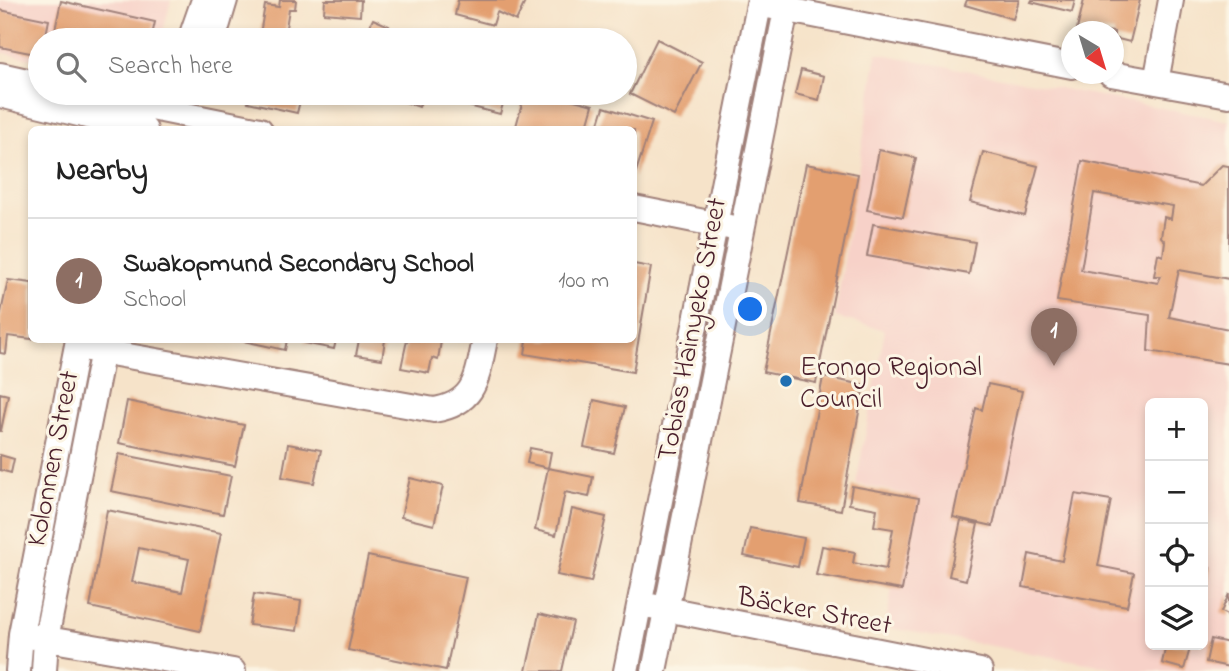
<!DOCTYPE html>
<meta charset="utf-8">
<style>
body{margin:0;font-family:"Indie Flower",sans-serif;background:#f2f2f2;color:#222}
.controls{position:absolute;right:21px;bottom:21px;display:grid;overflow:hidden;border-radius:10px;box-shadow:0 4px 10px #0003}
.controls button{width:63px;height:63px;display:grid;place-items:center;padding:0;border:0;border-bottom:2px solid #e0e0e0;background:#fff;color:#222;font:35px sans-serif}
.compass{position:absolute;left:1061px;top:21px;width:63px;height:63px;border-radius:50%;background:#fff;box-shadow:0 4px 10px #0003;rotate:142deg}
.you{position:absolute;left:751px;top:310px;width:24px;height:24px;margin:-18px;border:5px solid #fff;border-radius:50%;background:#1a73e8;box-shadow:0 0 0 10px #1a73e833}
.badge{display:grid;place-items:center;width:46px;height:46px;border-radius:50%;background:#1f6fb2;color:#fff;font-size:23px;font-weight:700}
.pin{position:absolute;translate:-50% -58px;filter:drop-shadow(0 2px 4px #0008)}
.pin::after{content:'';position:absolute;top:37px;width:24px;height:21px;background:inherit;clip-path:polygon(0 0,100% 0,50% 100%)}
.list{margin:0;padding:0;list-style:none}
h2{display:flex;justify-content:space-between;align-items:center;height:91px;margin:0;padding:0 28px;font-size:30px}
h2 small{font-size:23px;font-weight:400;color:#767676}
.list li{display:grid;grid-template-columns:46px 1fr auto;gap:21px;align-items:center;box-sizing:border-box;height:126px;padding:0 28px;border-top:2px solid #e0e0e0}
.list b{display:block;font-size:26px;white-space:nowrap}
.list p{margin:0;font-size:23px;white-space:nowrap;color:#767676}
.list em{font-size:23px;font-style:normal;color:#767676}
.icon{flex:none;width:38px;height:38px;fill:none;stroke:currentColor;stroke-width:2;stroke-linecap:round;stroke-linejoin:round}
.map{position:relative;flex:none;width:1229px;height:671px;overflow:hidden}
.search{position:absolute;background:#fff;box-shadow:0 4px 10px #0003;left:28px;top:28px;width:609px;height:77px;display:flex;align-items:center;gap:18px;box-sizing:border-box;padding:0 24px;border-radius:38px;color:#767676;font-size:26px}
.panel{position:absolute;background:#fff;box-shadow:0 4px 10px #0003;left:28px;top:126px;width:609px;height:217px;border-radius:10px}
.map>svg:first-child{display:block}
.built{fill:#f7d1c8;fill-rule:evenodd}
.building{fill:#e39f6f;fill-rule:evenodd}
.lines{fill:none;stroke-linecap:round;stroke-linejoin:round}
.minor-casing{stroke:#a0817a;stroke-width:28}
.minor{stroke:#fff;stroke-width:24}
.poi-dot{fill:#1f6fb2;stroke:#fcf5e5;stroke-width:2.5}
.labels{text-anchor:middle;stroke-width:6;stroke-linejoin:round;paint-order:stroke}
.street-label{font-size:28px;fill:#4a1f2b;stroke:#fcf5e5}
.poi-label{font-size:28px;fill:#4a1f2b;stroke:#fcf5e5;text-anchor:start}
</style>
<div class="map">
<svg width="1229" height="671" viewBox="0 0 1229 671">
<rect width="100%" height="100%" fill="#fcf5e5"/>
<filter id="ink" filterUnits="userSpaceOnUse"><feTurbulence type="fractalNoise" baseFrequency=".0143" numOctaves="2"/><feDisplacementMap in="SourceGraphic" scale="14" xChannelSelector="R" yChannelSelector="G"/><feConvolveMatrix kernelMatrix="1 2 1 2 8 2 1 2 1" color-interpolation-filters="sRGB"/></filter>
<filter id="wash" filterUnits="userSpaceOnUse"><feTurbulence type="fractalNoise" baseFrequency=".00686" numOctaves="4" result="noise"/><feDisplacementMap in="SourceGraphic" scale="28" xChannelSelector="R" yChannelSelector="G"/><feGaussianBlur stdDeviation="1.57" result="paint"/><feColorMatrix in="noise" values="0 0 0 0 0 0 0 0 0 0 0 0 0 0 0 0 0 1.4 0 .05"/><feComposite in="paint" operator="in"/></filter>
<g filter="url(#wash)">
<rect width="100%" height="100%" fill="#f6e3c9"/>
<path class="built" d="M0 0H171L161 40H40V61L0 52Z
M877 53 1229 121V671H1132L885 627 909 495 856 484 885 330 835 317ZM1150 403H1203V645H1150Z"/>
<g id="blocks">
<path class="building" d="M280 0H296L295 9H289L284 40H259L265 5 279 7Z
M325 0H361L360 16 324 13Z
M458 0H526L516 21 497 12 493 25 455 15Z
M967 0H1019L1013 19 965 5Z
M1032 0H1075L1072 12 1031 2Z
M1084 0H1140L1130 42 1114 38V32L1077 29Z
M61 1 155 22 151 40H53Z
M0 10 49 20 45 40H40V55L0 47Z
M373 19 389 26 382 40H363Z
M311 32 347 39V40H310Z
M657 39 702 62 674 116 630 94Z
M801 70 824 76 819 100 795 94Z
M251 93H302L297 113 248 102Z
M380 93H424L419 107Z
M452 93H506L500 114 449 101Z
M525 93H548L593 105 586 130H515Z
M604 107 652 122 634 178V130H597Z
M879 150 916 158 903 217 867 210Z
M983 152 1038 166 1025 216 970 202Z
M1082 161 1201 186 1222 165 1229 166V279L1179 270 1169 317 1229 329V364L1148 351 1150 315 1057 301ZM1094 193 1173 206 1171 219 1164 217 1161 237 1165 241 1163 256 1158 254 1154 276H1161L1158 283 1081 270Z
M806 164 858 174 816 383 763 372Z
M873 224 975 242 969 274 867 256Z
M634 264 651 267 633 372 525 354 527 340H634Z
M8 280 32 283V339L8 336 6 354 0 353V317Z
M239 340H287L285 350Z
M305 340H336L334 349 304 343Z
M359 340H385L382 359 356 355Z
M407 340 441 341 438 360 432 358 429 373 401 368Z
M823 377 864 385 841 510 800 503Z
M988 384 1022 391 993 526 953 517 976 408 982 410Z
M0 393 8 395 1 431H0Z
M594 400 625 407 614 453 584 447Z
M127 401 244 425 235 466 119 443Z
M288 444 321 450 314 483 282 477Z
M530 448 551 452 548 468 527 463Z
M119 454 231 476 223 514 111 491Z
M0 455 14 459 11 473 0 470Z
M548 468 593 477 589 497 565 492 556 535 535 530Z
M410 478 443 486 434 525 401 517Z
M852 486 919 498 902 590 816 575 822 546 855 552 853 563 886 569 893 529 874 526 877 509 849 504Z
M1075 494 1111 500 1098 566 1134 573 1127 606 1023 587 1029 554 1062 561Z
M572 509 606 517 591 582 557 575Z
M107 510 221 533 200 631 90 607ZM139 548 189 559 182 592 132 582Z
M961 520 978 524 966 580 949 576Z
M750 528 804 538 798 567 744 556Z
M368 556 466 577 446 670 348 650Z
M1203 566 1210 568 1204 593H1203Z
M254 594 301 601 297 631 249 625Z
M1229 594V616L1221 612Z
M539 614 573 622 562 671H526Z
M1211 639 1229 643V667L1206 662Z
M1166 645H1191L1184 669 1162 663Z"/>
</g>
</g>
<g filter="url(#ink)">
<use href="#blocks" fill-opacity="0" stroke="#a0817a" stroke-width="2"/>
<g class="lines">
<defs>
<path id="minor" d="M773 7 1072 66
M190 40 204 0
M213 40 225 0
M1111 74 1229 95
M0 75 40 84
M1156 82 1171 0
M78 93 260 130
M0 95 145 130
M634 208 729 227
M77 347 434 410C477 403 477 376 485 340
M651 606 980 671
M30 636 233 671
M18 671 21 634 78 340
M44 671 46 639 105 340
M626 671 760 0
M654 671 788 0"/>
</defs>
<use href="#minor" class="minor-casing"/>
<use href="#minor" class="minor"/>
</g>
</g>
<circle class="poi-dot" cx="786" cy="381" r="7"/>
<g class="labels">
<g class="street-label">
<text transform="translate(690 329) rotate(-79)" y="10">Tobias Hainyeko Street</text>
<text transform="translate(51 458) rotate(-79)" y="10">Kolonnen Street</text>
<text transform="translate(815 609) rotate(11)" y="10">Bäcker Street</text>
</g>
<g class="poi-label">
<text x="800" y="375">Erongo Regional<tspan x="800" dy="32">Council</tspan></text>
</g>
</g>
</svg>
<div class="controls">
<button>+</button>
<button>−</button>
<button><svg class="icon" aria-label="locate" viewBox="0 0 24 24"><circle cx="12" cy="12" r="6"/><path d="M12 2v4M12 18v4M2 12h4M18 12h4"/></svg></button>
<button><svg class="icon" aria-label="layers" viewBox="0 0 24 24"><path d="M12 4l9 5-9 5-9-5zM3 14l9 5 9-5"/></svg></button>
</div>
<svg class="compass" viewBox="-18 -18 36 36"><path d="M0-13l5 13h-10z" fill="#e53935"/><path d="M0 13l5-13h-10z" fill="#767676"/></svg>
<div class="you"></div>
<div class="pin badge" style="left:1054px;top:366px;background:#8d6e63">1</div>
<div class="search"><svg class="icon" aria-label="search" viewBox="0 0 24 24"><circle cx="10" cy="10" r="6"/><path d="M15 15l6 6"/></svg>Search here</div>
<section class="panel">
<h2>Nearby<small></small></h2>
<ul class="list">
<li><span class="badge" style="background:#8d6e63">1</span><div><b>Swakopmund Secondary School</b><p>School</p></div><em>100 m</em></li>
</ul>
</section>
</div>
